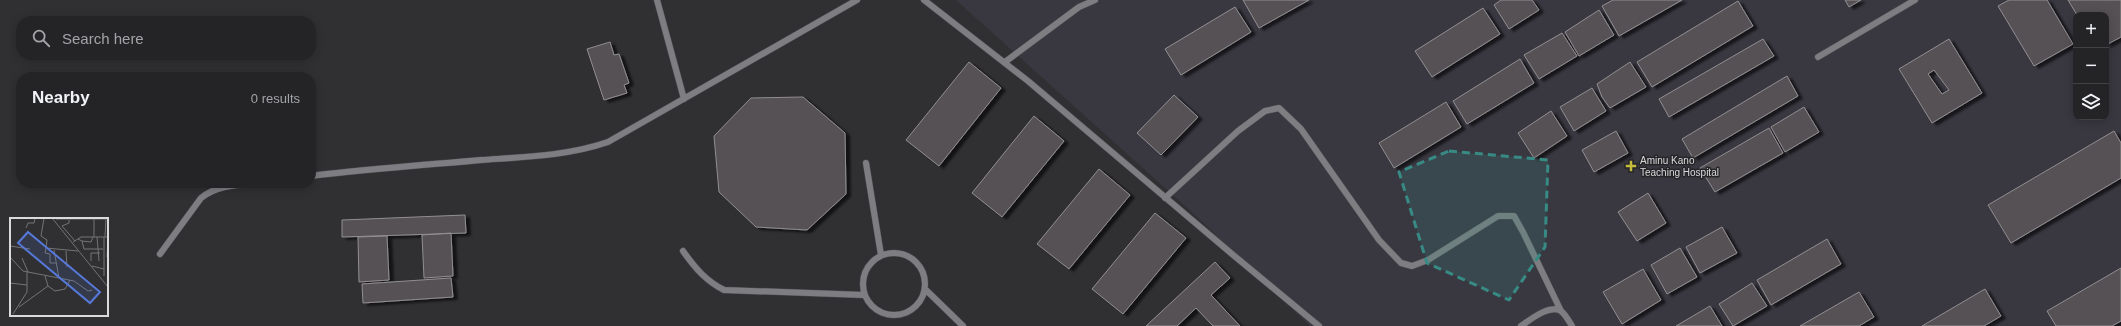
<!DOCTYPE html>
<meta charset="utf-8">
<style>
body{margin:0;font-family:Arial,sans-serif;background:#2c2c2e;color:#f1f3f6}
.controls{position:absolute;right:12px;top:12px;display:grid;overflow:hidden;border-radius:8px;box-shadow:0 2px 10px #0003}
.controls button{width:36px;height:36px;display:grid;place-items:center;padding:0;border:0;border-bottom:1px solid #414143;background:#242426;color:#f1f3f6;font:20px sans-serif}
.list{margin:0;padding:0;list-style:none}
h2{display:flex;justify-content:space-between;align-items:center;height:52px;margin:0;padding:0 16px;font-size:17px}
h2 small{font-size:13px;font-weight:400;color:#a3a4a7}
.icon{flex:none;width:22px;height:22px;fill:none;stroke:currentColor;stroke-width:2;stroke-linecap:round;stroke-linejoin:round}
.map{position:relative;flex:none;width:2121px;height:326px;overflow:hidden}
.search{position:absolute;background:#242426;box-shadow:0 2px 10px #0003;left:16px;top:16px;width:300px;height:44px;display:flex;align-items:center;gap:10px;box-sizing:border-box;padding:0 14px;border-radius:16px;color:#a3a4a7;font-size:15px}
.panel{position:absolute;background:#242426;box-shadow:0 2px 10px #0003;left:16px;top:72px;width:300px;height:116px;border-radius:16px}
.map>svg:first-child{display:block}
.built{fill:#393841;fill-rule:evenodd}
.building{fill:#545154;stroke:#928e91;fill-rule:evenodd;filter:url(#shadow)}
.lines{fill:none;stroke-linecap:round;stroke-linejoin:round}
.lane-casing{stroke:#4e4e51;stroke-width:7}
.lane{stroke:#7e7d81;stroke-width:6}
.marked{fill:#388a84;fill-opacity:0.2;stroke:#388a84;stroke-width:3;stroke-dasharray:8 5;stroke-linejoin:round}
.poi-dot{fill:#c6bc3c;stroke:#262629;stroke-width:1.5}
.labels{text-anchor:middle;stroke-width:3;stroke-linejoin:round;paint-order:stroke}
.poi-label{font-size:10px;fill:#dadadc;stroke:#262629;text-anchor:start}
.inset-road{fill:none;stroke:#747477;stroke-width:1}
.view{fill:#5678d9;fill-opacity:0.15;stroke:#5678d9;stroke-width:2}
.inset-edge{fill:none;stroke:#dadadc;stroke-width:2}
</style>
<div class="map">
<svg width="2121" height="326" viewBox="0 0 2121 326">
<defs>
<filter id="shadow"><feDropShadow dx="4.5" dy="2.5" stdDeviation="1" flood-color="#0009"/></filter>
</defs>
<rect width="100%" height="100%" fill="#303033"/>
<path class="built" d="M956 0H2121V326H1310L1195 215ZM2076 15H2106V117H2076Z"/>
<path class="building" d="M1243 0H1309L1259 28Z
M1501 0H1532L1539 10 1509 29 1494 5Z
M1613 0H1682L1619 36 1602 6Z
M1845 0H1861L1849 7Z
M2009 0H2047L2073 44 2034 66 1998 6Z
M2068 0H2121V37L2106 45V15H2077Z
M1738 1 1753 26 1652 87 1637 62Z
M1235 7 1251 32 1181 75 1165 49Z
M1483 8 1500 34 1432 77 1415 51Z
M1599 10 1614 35 1579 56 1565 32Z
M1562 33 1577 56 1539 79 1524 55Z
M1763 39 1774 56 1669 117 1659 99Z
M1949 39 1982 93 1932 123 1899 69ZM1934 70 1949 90 1942 94 1928 74Z
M610 42 614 55 619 54 629 83 624 85 627 93 604 100 587 49Z
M1520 59 1534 83 1467 124 1453 101Z
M969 62 1001 88 939 166 906 140Z
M1630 62 1646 87 1610 108 1602 97 1597 84Z
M1787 76 1798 96 1693 158 1682 139Z
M1592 88 1606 111 1574 131 1560 107Z
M1174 95 1198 117 1161 155 1137 133Z
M803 97 845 133 846 194 807 230 756 227 719 192 714 136 751 98Z
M1446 102 1461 127 1394 168 1379 143Z
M1804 107 1819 132 1785 152 1771 127Z
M1551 111 1567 136 1534 158 1518 133Z
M1034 116 1064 141 1002 217 972 193Z
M1769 128 1783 153 1715 192 1700 168Z
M1616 131 1628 153 1594 172 1582 150Z
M2114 131 2121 143V178L2011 243 1988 205Z
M1099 169 1130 195 1069 269 1037 244Z
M1648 193 1666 223 1637 241 1618 212Z
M1155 213 1186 238 1123 314 1092 289Z
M465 215 466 233 342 237V220Z
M1722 227 1737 253 1700 273 1686 247Z
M451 233 453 276 424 278 422 235Z
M387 236 389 280 359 282 358 237Z
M1827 239 1841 264 1771 305 1757 280Z
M1680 248 1697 277 1667 294 1651 265Z
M1215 262 1230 278 1211 295 1240 326H1213L1196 308 1177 326H1146Z
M2121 268V321L2112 326H2056L2047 311Z
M1643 269 1661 300 1622 324 1603 292Z
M451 278 453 297 363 303 362 284Z
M1752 283 1767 306 1733 326 1719 304Z
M1985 289 2001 316 1984 326H1922Z
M1859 292 1874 317 1859 326H1800Z
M1710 306 1722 326H1676Z"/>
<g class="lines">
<defs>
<path id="lane" d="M657 0 684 99
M924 0 1028 81 1232 254 1319 326
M1818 57 1915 0
M1005 62 1079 7 1095 0
M866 163 881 255
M311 176C368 169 425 165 481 160 524 157 567 156 608 142L857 0
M1165 198 1238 131 1265 111 1279 108 1301 129 1379 240 1401 263 1412 266 1428 260 1498 216H1514L1523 232 1561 311
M683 251C695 268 706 281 724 290L864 295
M863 284a31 31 0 1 1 62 0a31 31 0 1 1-62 0Z
M160 254 201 198C217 185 238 185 258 183
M925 289 963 326
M1521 326C1530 320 1549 304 1561 311 1565 314 1569 321 1572 326"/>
</defs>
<use href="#lane" class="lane-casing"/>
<use href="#lane" class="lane"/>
</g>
<path class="marked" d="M1449 151 1548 160 1545 247 1509 300 1427 263 1399 172Z"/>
<path class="poi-dot" d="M1629 160h4v4h4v4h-4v4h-4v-4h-4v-4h4z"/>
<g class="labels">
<g class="poi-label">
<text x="1640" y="164">Aminu Kano<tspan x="1640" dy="12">Teaching Hospital</tspan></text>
</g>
</g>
<g transform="translate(10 218)">
<rect width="98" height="98" fill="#303033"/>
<path class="inset-road" d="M34 0 31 18 37 22 36 30 68 33M42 0 98 69M46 1H96M59 2V5L52 8 65 23M16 10 18 5H24L25 0M84 19V0M87 19 89 43M94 19V58M95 19 96 0M68 21 72 23 74 31H93M72 23 81 24 83 19M63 24 71 19H98M0 28 20 31M36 30 35 35 40 36V45H46M44 32 49 60M56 33 57 49M0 39 13 53 64 63 78 73 82 72M97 39 98 19M12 40 18 54M81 43V35H90M82 48 94 51M35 58 38 68 45 73 55 71 60 62M0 65 17 67M9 89 38 68M3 96 17 74V54"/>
<path class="view" d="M18 14 90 74 80 85 8 25Z"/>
<rect width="98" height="98" class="inset-edge"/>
</g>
</svg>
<div class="controls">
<button>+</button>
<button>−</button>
<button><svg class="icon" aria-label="layers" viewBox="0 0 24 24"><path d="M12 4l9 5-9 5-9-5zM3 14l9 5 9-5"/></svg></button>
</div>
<div class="search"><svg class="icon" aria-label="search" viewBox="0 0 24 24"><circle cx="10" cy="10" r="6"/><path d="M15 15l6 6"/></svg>Search here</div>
<section class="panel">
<h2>Nearby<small>0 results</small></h2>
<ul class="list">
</ul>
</section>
</div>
